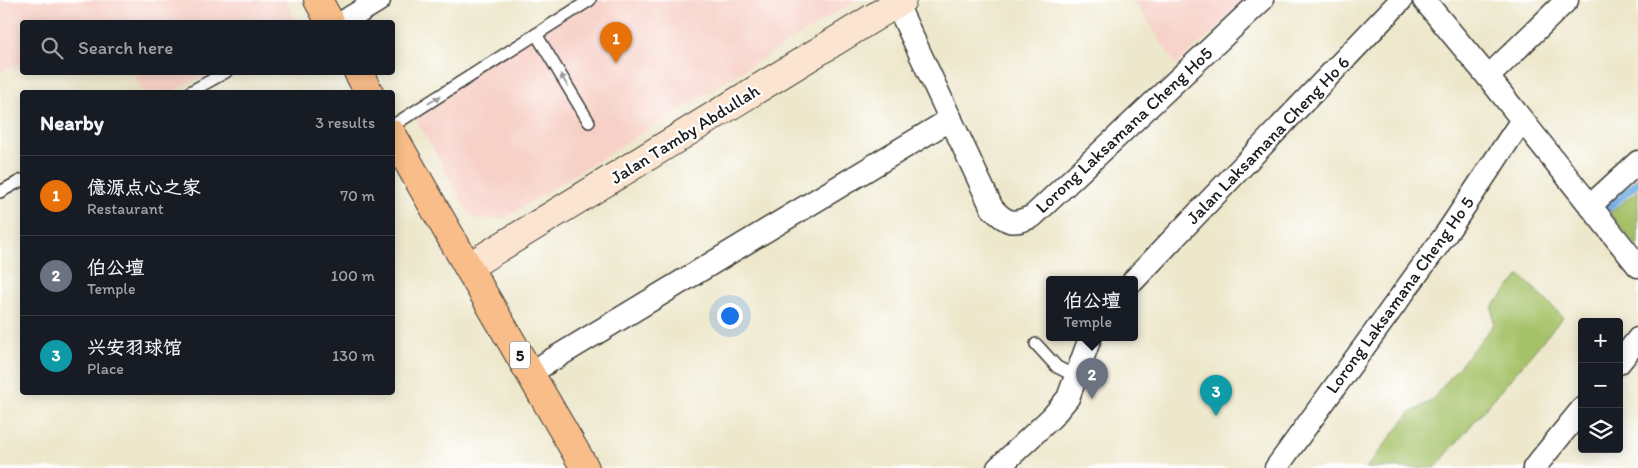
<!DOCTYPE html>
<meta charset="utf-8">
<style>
body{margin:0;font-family:Itim,"LXGW WenKai TC",sans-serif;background:#20242c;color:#f1f3f6}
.controls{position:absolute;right:15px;bottom:15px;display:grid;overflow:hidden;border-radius:5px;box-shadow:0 2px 12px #0003}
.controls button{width:45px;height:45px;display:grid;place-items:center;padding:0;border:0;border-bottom:1px solid #363941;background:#171b24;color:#f1f3f6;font:25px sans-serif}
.you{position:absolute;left:729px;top:315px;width:18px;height:18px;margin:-12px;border:4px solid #fff;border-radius:50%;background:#1a73e8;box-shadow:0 0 0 8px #1a73e833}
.badge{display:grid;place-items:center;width:32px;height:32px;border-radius:50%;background:#8c9099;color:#fff;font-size:16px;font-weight:700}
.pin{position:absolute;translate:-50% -41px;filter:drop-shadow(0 1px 2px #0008)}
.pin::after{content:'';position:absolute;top:26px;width:18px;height:15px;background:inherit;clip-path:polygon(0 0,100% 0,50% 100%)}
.popup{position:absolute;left:1046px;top:276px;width:92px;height:65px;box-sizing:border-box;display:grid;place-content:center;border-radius:5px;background:#171b24;filter:drop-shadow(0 1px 4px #0005);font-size:16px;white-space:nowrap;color:#9ea1a6}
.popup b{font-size:19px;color:#f1f3f6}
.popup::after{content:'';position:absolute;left:50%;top:100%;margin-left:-10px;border:10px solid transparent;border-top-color:#171b24}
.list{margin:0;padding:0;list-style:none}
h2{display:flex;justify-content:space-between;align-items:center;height:65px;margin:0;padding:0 20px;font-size:21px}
h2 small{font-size:16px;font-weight:400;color:#9ea1a6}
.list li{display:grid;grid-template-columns:32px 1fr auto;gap:15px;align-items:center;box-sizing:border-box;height:80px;padding:0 20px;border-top:1px solid #363941}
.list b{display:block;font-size:19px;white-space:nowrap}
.list p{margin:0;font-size:16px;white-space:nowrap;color:#9ea1a6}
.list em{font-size:16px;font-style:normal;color:#9ea1a6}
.icon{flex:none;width:28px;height:28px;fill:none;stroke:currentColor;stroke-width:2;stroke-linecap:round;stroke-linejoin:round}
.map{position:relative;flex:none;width:1638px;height:468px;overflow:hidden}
.search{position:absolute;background:#171b24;box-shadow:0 2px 12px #0003;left:20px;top:20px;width:375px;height:55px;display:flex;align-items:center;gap:12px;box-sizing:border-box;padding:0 18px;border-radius:5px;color:#9ea1a6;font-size:19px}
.panel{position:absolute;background:#171b24;box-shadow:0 2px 12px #0003;left:20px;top:90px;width:375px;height:305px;border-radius:5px}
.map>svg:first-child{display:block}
.built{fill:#f7d1c8}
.green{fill:#a6c269;stroke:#616f42}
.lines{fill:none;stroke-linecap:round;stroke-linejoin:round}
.stream{stroke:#71ace2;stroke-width:8}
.lane-casing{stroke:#3b3a36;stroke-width:14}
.street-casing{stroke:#3b3a36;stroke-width:25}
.secondary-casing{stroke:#3b3a36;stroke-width:30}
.primary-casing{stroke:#3b3a36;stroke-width:30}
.lane{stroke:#fff;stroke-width:11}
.street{stroke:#fff;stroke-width:22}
.secondary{stroke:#fce5d0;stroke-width:28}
.primary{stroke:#f8bd89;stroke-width:28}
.oneway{fill:#999}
.labels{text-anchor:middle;stroke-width:4.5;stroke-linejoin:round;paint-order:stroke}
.shield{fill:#fff;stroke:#606060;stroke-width:1}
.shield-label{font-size:16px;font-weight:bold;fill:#1c1c1c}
.street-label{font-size:18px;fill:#1c1c1c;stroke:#fff}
</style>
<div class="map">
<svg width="1638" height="468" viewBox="0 0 1638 468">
<rect width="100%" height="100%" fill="#fff"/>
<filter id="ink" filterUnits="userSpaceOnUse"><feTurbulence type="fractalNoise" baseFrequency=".02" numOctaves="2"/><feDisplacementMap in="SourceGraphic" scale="10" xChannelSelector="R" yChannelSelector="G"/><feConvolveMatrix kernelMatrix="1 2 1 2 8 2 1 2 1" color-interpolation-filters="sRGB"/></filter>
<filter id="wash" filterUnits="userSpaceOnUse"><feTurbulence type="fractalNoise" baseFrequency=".0096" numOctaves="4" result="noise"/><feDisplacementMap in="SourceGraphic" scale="20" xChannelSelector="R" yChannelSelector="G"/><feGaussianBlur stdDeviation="1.12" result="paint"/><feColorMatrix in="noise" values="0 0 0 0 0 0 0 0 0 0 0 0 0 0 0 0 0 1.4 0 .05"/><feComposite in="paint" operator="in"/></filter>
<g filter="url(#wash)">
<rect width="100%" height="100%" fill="#ede7cb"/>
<path class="built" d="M0 0H285L296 22H110L108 20 103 22H22V62L0 73Z
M581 0H857L505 218 472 219 410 108Z
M1134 0H1248L1176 65Z
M133 73H211L170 92H142Z"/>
<path class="green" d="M1638 190V248L1610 213Z
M1520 275 1563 317 1435 468H1366L1409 414 1431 401 1494 324 1492 307Z"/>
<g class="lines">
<path class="stream" d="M1607 209 1638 182"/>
</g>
</g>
<g filter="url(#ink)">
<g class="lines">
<defs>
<path id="lane" d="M536 34 589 122
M190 92 226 72
M392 126 590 0
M0 192 22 180
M1036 344 1057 367 1075 376"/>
<path id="street" d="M895 0 992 208C1007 224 1013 225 1033 216L1262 0
M1424 0 1488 77 1638 266
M343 22 379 0
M1488 77 1567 0
M1590 206 1638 162
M1134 280 1401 0
M1619 363 1638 339
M530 373 951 119
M998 468 1052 417 1068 398 1090 338
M1276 468 1446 234 1522 120
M1534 468 1582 409"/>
<path id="secondary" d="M468 267 902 0"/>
<path id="primary" d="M318 0 330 22
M358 72 369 92
M392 134 468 267 585 468"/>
</defs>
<use href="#lane" class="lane-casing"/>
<use href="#street" class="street-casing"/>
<use href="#secondary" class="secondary-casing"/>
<use href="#primary" class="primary-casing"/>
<use href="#lane" class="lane"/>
<use href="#street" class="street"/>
<use href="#secondary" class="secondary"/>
<use href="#primary" class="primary"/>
</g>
<defs><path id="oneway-solid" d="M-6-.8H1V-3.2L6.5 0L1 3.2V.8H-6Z" transform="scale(1.25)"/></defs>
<g class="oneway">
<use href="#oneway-solid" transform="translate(564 80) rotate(-121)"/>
<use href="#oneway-solid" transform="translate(434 100) rotate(-32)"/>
</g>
</g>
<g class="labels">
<rect class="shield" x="510" y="341.5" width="20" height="27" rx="4"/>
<g class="shield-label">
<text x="520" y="361">5</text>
</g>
<g class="street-label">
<text transform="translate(1124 130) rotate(-43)" y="6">Lorong Laksamana Cheng Ho5</text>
<text transform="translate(685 134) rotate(-32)" y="6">Jalan Tamby Abdullah</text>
<text transform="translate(1268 140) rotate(-46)" y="6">Jalan Laksamana Cheng Ho 6</text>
<text transform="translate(1400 295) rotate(-54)" y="6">Lorong Laksamana Cheng Ho 5</text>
</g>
</g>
</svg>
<div class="controls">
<button>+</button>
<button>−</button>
<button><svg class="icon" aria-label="layers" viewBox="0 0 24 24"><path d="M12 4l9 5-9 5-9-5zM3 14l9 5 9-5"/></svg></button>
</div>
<div class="you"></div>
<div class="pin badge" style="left:616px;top:63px;background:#e8710a">1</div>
<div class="pin badge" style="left:1092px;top:399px;background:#6b7280">2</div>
<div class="popup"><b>伯公壇</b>Temple</div>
<div class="pin badge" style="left:1216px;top:416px;background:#0f9aa8">3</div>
<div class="search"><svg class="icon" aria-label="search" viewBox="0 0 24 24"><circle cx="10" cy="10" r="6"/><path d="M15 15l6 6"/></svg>Search here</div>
<section class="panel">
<h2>Nearby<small>3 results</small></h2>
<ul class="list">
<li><span class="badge" style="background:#e8710a">1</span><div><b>億源点心之家</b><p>Restaurant</p></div><em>70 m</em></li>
<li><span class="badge" style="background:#6b7280">2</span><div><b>伯公壇</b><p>Temple</p></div><em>100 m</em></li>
<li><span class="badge" style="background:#0f9aa8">3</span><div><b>兴安羽球馆</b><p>Place</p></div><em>130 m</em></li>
</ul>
</section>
</div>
